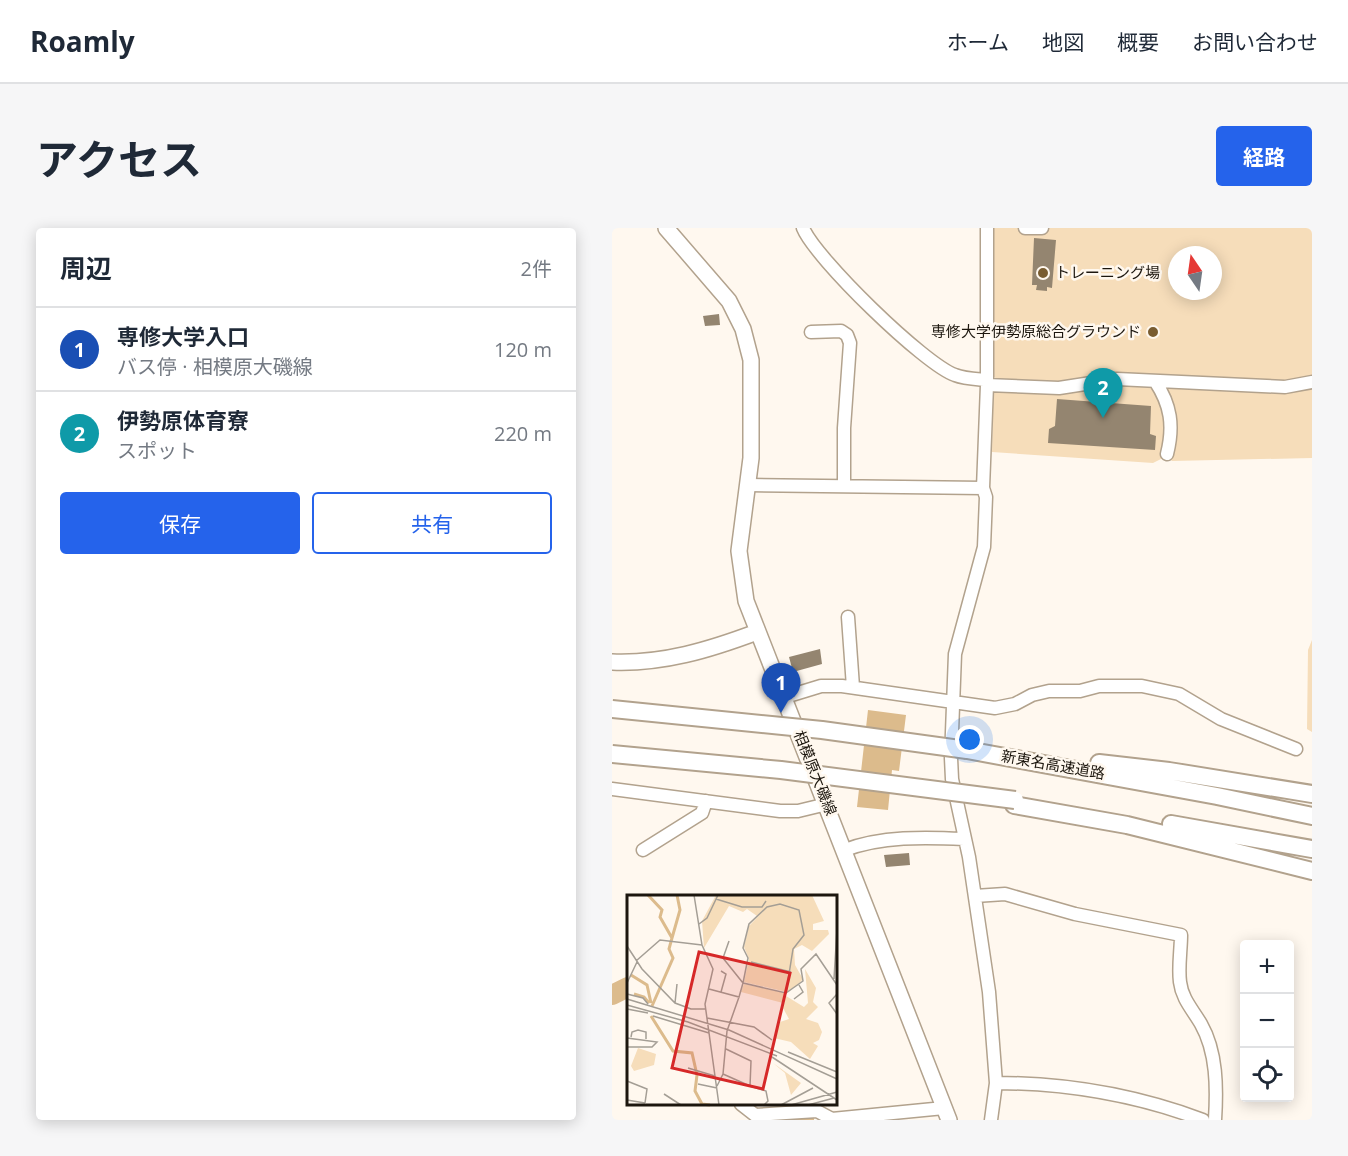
<!DOCTYPE html>
<html lang="ja">
<meta charset="utf-8">
<style>
body{margin:0;font-family:"Open Sans","Noto Sans JP",sans-serif;background:#f6f6f7;color:#1f2937}
.controls{position:absolute;right:18px;bottom:18px;display:grid;overflow:hidden;border-radius:6px;box-shadow:0 3px 15px #0003}
.controls button{width:54px;height:54px;display:grid;place-items:center;padding:0;border:0;border-bottom:2px solid #e0e1e3;background:#fff;color:#1f2937;font:30px sans-serif}
.compass{position:absolute;left:556px;top:18px;width:54px;height:54px;border-radius:50%;background:#fff;box-shadow:0 3px 15px #0003;rotate:347deg}
.you{position:absolute;left:358px;top:512px;width:21px;height:21px;margin:-15px;border:4px solid #fff;border-radius:50%;background:#1a73e8;box-shadow:0 0 0 9px #1a73e833}
.badge{display:grid;place-items:center;width:39px;height:39px;border-radius:50%;background:#2563eb;color:#fff;font-size:20px;font-weight:700}
.pin{position:absolute;translate:-50% -50px;filter:drop-shadow(0 2px 3px #0008)}
.pin::after{content:'';position:absolute;top:32px;width:21px;height:18px;background:inherit;clip-path:polygon(0 0,100% 0,50% 100%)}
.list{margin:0;padding:0;list-style:none}
h2{display:flex;justify-content:space-between;align-items:center;height:78px;margin:0;padding:0 24px;font-size:26px}
h2 small{font-size:20px;font-weight:400;color:#747a83}
.list li{display:grid;grid-template-columns:39px 1fr auto;gap:18px;align-items:center;box-sizing:border-box;height:84px;padding:0 24px;border-top:2px solid #e0e1e3}
.list b{display:block;font-size:22px;white-space:nowrap}
.list p{margin:0;font-size:20px;white-space:nowrap;color:#747a83}
.list em{font-size:20px;font-style:normal;color:#747a83}
.actions{display:flex;gap:12px;padding:18px 24px}
.actions a{flex:1;padding:14px 0;border:2px solid #2563eb;border-radius:6px;text-align:center;font-size:21px;color:#2563eb}
.actions .main{background:#2563eb;color:#fff}
.icon{flex:none;width:33px;height:33px;fill:none;stroke:currentColor;stroke-width:2;stroke-linecap:round;stroke-linejoin:round}
.map{position:relative;flex:none;width:700px;height:892px;overflow:hidden;border-radius:6px}
header{display:flex;align-items:center;gap:36px;box-sizing:border-box;height:84px;padding:0 30px;background:#fff;border-bottom:2px solid #e0e1e3}
header strong{font-size:28px}
nav{display:flex;gap:33px;margin-inline-start:auto;font-size:21px}
.intro{display:flex;align-items:center;justify-content:space-between;box-sizing:border-box;height:144px;padding:0 36px}
h1{margin:0;font-size:42px}
.button{padding:15px 27px;border-radius:6px;background:#2563eb;color:#fff;font-size:21px;font-weight:700}
main{display:flex;gap:36px;padding:0 36px}
aside{flex:1;background:#fff;border-radius:6px;box-shadow:0 3px 15px #0003}
.map>svg:first-child{display:block}
.green{fill:#f6ddba;fill-rule:evenodd}
.water{fill:#dcbb8c}
.lines{fill:none;stroke-linecap:round;stroke-linejoin:round}
.river{stroke:#dcbb8c;stroke-width:20}
.building{fill:#948570}
.minor-casing{stroke:#b2a28d;stroke-width:15}
.major-casing{stroke:#b2a28d;stroke-width:18}
.highway-casing{stroke:#b2a28d;stroke-width:20}
.minor{stroke:#fff;stroke-width:12}
.major{stroke:#fff;stroke-width:15}
.highway{stroke:#fff;stroke-width:16}
.highway-bridge-casing{stroke:#b2a28d;stroke-width:20;stroke-linecap:butt}
.highway-bridge{stroke:#fff;stroke-width:16}
.poi-dot{fill:#795c30;stroke:#fff8ef;stroke-width:2}
.labels{text-anchor:middle;stroke-width:5;stroke-linejoin:round;paint-order:stroke}
.poi-label{font-size:15px;fill:#1c160e;stroke:#fff8ef;text-anchor:start}
.street-label{font-size:15px;fill:#1c160e;stroke:#fff8ef}
.inset-river{fill:none;stroke:#dcbb8c;stroke-width:3}
.inset-road{fill:none;stroke:#a49e95;stroke-width:1.5}
.view{fill:#d62828;fill-opacity:0.15;stroke:#d62828;stroke-width:3}
.inset-edge{fill:none;stroke:#1c160e;stroke-width:3}
</style>
<header>
<strong>Roamly</strong>
<nav><a>ホーム</a><a>地図</a><a>概要</a><a>お問い合わせ</a></nav>
</header>
<div class="intro"><h1>アクセス</h1><a class="button">経路</a></div>
<main>
<aside>
<h2>周辺<small>2件</small></h2>
<ul class="list">
<li><span class="badge" style="background:#1a4fb4">1</span><div><b>専修大学入口</b><p>バス停 · 相模原大磯線</p></div><em>120 m</em></li>
<li><span class="badge" style="background:#0f9aa8">2</span><div><b>伊勢原体育寮</b><p>スポット</p></div><em>220 m</em></li>
</ul>
<div class="actions"><a class="main">保存</a><a>共有</a></div>
</aside>
<div class="map">
<svg width="700" height="892" viewBox="0 0 700 892">
<rect width="100%" height="100%" fill="#fff8ef"/>
<path class="green" d="M381 0H700V148L671 153 503 146 447 154 386 152 381 148ZM565 27H601V63H565Z
M503 158 700 159V230L560 233 555 228 541 235 380 224 381 166 385 163 450 165Z
M700 412V504L695 501 696 422Z"/>
<path class="water" d="M256 482 294 487 287 543 280 542 276 582 245 579Z"/>
<g class="lines">
<path class="river" d="M0 767 16 759
M184 876 192 892"/>
</g>
<path class="building" d="M422 10 444 12 440 60 435 59V63L424 62 425 57H420Z
M107 86 108 97 93 98 91 88Z
M445 171 539 178 538 206 544 208 543 222 436 215 437 201 443 198Z
M208 421 210 436 181 444 177 429Z
M297 625 298 637 274 639 272 627Z"/>
<g class="lines">
<defs>
<path id="minor" d="M191 0C203 30 313 137 343 147 353 151 365 151 375 152
M375 0V157
M413 0H430
M199 104 229 103 235 107 238 115 232 200V257
M543 153C559 177 562 198 555 226
M136 257 371 260 375 157 447 160 505 151 673 159 700 154
M371 260 374 269 372 319 343 426 339 530 340 551 357 629 377 764 384 855 379 892
M236 389 241 459
M173 469 209 458H230L383 480 403 476 420 467 437 463H468L487 458H530L567 466 609 491 684 521
M0 561 168 583H186L215 576
M31 622 90 585 94 573
M233 622C269 608 313 609 352 611
M363 668 393 666 463 686 569 707C569 722 566 739 568 754 570 771 581 782 589 796 605 824 605 860 603 892
M384 855C455 855 524 867 591 892
M129 876 143 887 205 883 220 891 332 880"/>
<path id="major" d="M54 0 117 73 131 101 139 132V230L127 323 134 373 337 892
M0 434C51 436 97 422 145 404"/>
<path id="highway" d="M355 522 605 568 700 588
M487 535 557 543 700 566
M402 577 515 597 700 643
M559 596 700 621"/>
</defs>
<use href="#minor" class="minor-casing"/>
<use href="#major" class="major-casing"/>
<use href="#highway" class="highway-casing"/>
<use href="#minor" class="minor"/>
<use href="#major" class="major"/>
<use href="#highway" class="highway"/>
<defs>
<path id="highway-bridge" d="M0 481 210 502 355 522
M0 526 169 542 403 572"/>
</defs>
<use href="#highway-bridge" class="highway-bridge-casing"/>
<use href="#highway-bridge" class="highway-bridge"/>
</g>
<g class="poi-dot">
<circle cx="431" cy="45" r="6"/>
<circle cx="541" cy="104" r="6"/>
</g>
<g class="labels">
<g class="poi-label">
<text x="443" y="50">トレーニング場</text>
<text x="529" y="109" text-anchor="end">専修大学伊勢原総合グラウンド</text>
</g>
<g class="street-label">
<text transform="translate(441 537) rotate(10)" y="5">新東名高速道路</text>
<text transform="translate(203 545) rotate(68)" y="5">相模原大磯線</text>
</g>
</g>
<g transform="translate(15 667)">
<rect width="210" height="210" fill="#fff8ef"/>
<path d="M89 0H185L197 26 186 29V35H201L202 39 185 56 175 50 167 54 168 70 176 84 171 90 160 97 117 87 122 64 117 52 122 31 140 12 130 21 120 14 116 17 102 11 77 53 75 26ZM178 74 189 93 186 107 191 112 179 124 191 128 195 137 192 145 186 148 191 151 183 164 164 147 147 143 153 127 162 124 156 113 159 101 177 112 181 108ZM117 89 158 98 156 108 114 97ZM11 153 29 159 27 170 7 176 4 171ZM146 168 174 188 164 200 158 178Z" fill="#f6ddba"/>
<path class="inset-river" d="M21 0 35 15 33 22 45 43 42 54 46 63 25 111M45 43 53 15 50 0M4 80 20 90 24 108M7 99 17 102 22 108M24 121 46 156 65 158 70 180 68 196 75 209 83 210"/>
<path class="inset-road" d="M67 0 75 50 86 74 78 109 92 210M89 4 115 12H135L139 6M72 29 80 23 91 0M102 46 96 63 116 88M0 51 15 74 48 108 64 114H78M9 66 33 45 75 50M124 67 164 77M207 84 210 34M0 88 10 67M116 88 121 63 116 53 122 29 140 12 153 9 172 15 177 40 166 54 159 98M82 94 112 102 116 88 159 98 176 86 174 74 189 59 210 90M94 97 99 79 94 76M0 99 16 103 21 109M210 99 202 108 210 119M0 104 102 135 210 184M167 104 176 97 172 90M48 108 50 89M0 110 61 127 150 161M0 114 21 118M26 121 82 138M80 123 127 132 145 145M4 142 5 137 11 135 19 137V144M0 143 30 147 25 152H0M161 157 210 177M145 162 210 205M61 173 88 181M96 179 123 191 124 166 99 154M0 186 20 194 18 208M71 189 90 193M90 191 96 179 100 136 112 102M123 191 139 196 141 206 137 210M37 199 54 210M0 205 18 208M154 210 186 193M164 210 210 197M181 210 207 203"/>
<path class="view" d="M72 57 163 78 136 194 45 173Z"/>
<rect width="210" height="210" class="inset-edge"/>
</g>
</svg>
<div class="controls">
<button>+</button>
<button>−</button>
<button><svg class="icon" aria-label="locate" viewBox="0 0 24 24"><circle cx="12" cy="12" r="6"/><path d="M12 2v4M12 18v4M2 12h4M18 12h4"/></svg></button>
</div>
<svg class="compass" viewBox="-18 -18 36 36"><path d="M0-13l5 13h-10z" fill="#e53935"/><path d="M0 13l5-13h-10z" fill="#747a83"/></svg>
<div class="you"></div>
<div class="pin badge" style="left:169px;top:485px;background:#1a4fb4">1</div>
<div class="pin badge" style="left:491px;top:190px;background:#0f9aa8">2</div>
</div>
</main>
